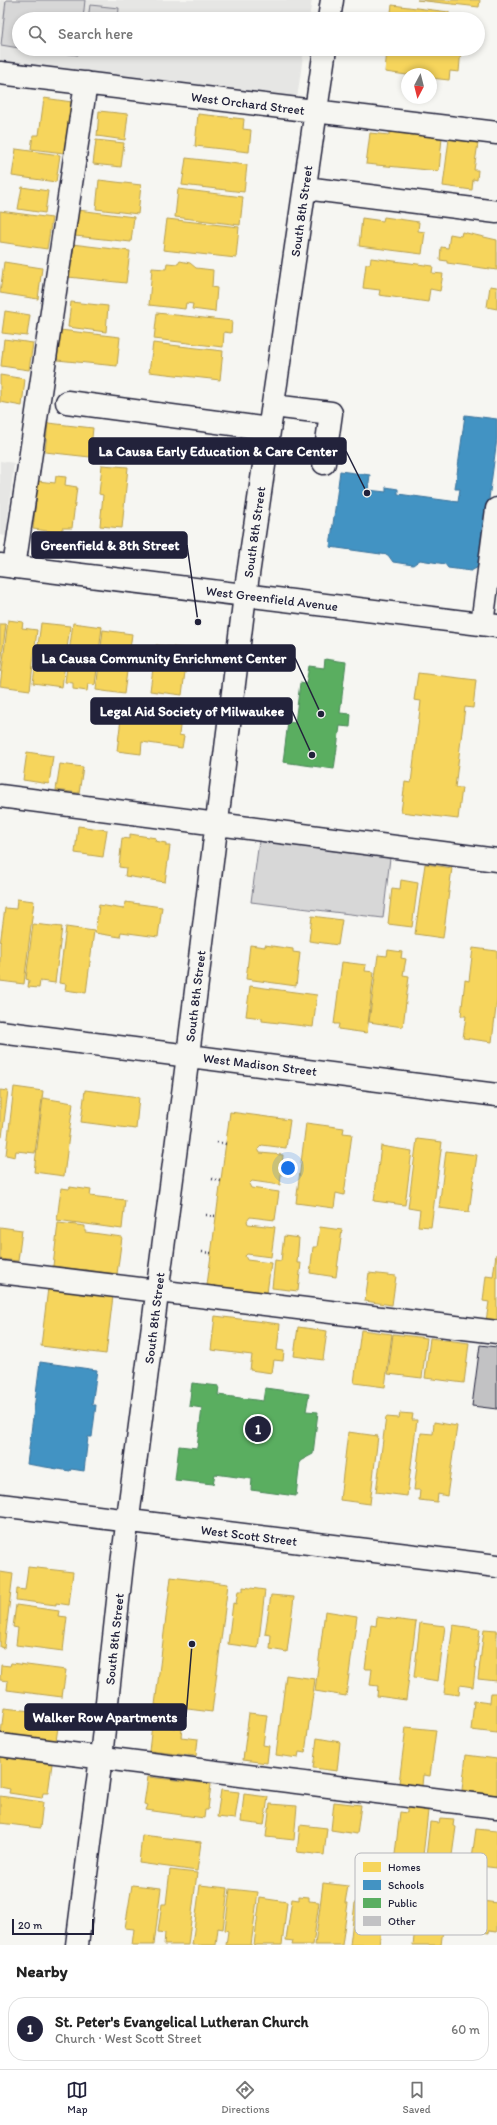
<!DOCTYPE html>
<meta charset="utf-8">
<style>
body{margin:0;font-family:Itim,sans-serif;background:#f2f2f2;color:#222}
.compass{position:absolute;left:401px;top:68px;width:36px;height:36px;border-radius:50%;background:#fff;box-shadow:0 2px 6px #0003;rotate:187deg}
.scale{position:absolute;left:12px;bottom:10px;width:82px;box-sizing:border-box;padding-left:4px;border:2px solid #22223b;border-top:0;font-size:11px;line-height:14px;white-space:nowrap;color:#22223b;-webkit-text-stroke:3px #f6f6f2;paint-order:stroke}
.you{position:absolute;left:288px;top:1168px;width:14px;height:14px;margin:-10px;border:3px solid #fff;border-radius:50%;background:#1a73e8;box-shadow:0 0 0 6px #1a73e833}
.badge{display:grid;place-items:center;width:26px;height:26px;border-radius:50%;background:#22223b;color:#fff;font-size:13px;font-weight:700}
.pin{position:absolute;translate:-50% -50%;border:2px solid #fff;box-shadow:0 1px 4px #0006}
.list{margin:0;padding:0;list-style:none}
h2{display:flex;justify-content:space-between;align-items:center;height:52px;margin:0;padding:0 16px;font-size:17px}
h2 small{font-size:13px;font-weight:400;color:#767676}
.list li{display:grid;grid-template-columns:26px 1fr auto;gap:12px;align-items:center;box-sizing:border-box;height:64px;margin:0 8px 8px;padding:0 8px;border:1px solid #e0e0e0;border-radius:16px}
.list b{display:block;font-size:15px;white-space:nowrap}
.list p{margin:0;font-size:13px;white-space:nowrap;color:#767676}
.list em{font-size:13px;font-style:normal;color:#767676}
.icon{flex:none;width:22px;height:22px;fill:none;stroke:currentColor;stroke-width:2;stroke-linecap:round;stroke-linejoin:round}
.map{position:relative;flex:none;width:497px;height:1945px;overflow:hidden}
.search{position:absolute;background:#fff;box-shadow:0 2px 6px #0003;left:12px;right:12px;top:12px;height:44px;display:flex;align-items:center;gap:10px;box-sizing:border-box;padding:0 14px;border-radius:22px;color:#767676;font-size:15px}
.sheet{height:124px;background:#fff}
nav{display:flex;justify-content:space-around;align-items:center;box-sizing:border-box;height:56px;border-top:1px solid #e0e0e0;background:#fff;font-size:11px;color:#767676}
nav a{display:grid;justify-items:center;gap:2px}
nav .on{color:#22223b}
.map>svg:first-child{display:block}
.built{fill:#e6e6e4}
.green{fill:#d7d7d7;stroke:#7c7c89}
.homes{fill:#f6d55c;stroke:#b69f52}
.schools{fill:#4393c3;stroke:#39719a}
.public{fill:#5aae61;stroke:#498456}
.building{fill:#c2c2c4;stroke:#22223b}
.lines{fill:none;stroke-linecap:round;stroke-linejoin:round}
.minor-casing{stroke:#22223b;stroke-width:25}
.major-casing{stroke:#22223b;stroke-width:25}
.path{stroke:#22223b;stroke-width:2.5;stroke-dasharray:1 3;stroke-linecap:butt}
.minor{stroke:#f6f6f2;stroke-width:22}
.major{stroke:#f6f6f2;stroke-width:22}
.labels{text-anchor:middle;stroke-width:4;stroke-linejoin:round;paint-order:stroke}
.street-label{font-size:13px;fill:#22223b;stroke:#f6f6f2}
.key{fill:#f6f6f2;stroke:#b6b6bb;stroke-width:1}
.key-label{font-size:11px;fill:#22223b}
.leader{fill:none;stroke:#22223b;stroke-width:1.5}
.callout-dot{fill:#22223b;stroke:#f6f6f2;stroke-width:1.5}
.callout{fill:#22223b;stroke:#22223b;stroke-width:1.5}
.callout-label{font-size:14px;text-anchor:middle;font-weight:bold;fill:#fff}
</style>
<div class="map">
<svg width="497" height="1945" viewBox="0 0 497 1945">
<rect width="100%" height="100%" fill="#f6f6f2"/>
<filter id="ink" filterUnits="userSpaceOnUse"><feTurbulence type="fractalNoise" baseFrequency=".025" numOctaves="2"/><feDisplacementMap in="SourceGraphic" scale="8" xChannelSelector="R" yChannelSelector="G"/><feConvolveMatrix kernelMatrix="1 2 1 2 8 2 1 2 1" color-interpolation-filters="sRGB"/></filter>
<g filter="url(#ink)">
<path class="built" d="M0 0H312L309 19H19V49H304L297 99 0 62Z
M0 461 14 463 6 536 0 535Z"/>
<path class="green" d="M6 0H85L83 19H19V48L1 45Z
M90 5 119 8 118 19H88Z
M30 49H79L78 55Z
M259 841 390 858 383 918 251 902Z"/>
<path class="homes" d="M417 0H480L479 7Z
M392 5 449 12V19H390Z
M387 49H461L459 72 450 71 449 80 431 78V74L407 75 385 72Z
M44 98 72 102 64 153 31 149 33 135H39Z
M99 111 128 114 125 140 97 136Z
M198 114 244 119 243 129 251 130 249 152 195 146Z
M389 132 442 137 439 171 366 164 370 133 389 135Z
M449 139 478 143 474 170H478L477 180 473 179 472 190 443 186Z
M96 140 124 143 121 167 93 164Z
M16 149 60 155 56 182 12 176Z
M186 158 247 165 244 192 182 185Z
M99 180 141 185 138 214 96 209Z
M22 187 48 191 45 213 18 209Z
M178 189 243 197 240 225 175 217Z
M78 210 134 217 131 242 75 236Z
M0 211 52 218 47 249 0 242Z
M384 217 419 222 418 231 425 232 422 254 359 246 362 218 383 221Z
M167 219 239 227 236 258 163 250Z
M462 232 497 240V270L447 263V261L440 260 441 247 448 248 450 234 461 236Z
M72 244 130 251 126 283 68 277Z
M371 258 433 266 432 273 443 274 440 291 430 289 428 302 379 295 380 290 363 288 366 264H370Z
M180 261 190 263 196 268 213 270 212 287 217 288 215 312 192 309 193 304 186 303 185 309 149 305 152 268 166 269 167 263 178 264Z
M4 262 42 268 38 299 0 293Z
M490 286 497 287V309L487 307Z
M71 302 108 306 106 332 68 327Z
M5 311 30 315 27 336 2 333Z
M157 313 232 321 231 333 224 332 223 347 154 339Z
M60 330 120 337 117 366 57 360Z
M4 339 33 343 29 370 1 366Z
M153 343 223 351 220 380 149 372Z
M0 375 25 379 22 406 0 402Z
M48 423 93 428 90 457 45 452Z
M102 465 128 467 122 528 100 526 103 495 99 494Z
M56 476 66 477 65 485 77 487 72 528H62V533L33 529 38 481 55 483Z
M8 620 23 622 22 628 37 630 30 690 0 686Z
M41 623 70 626 62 687 33 683Z
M73 623 102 627 95 685 88 684 87 691 73 689V683L65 682Z
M0 624H6L0 672Z
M103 630 132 634 124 694 96 690Z
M156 645 188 649 182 695 150 691Z
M418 673 476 680 473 708 465 707 455 788H462L458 819 401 812 405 782 411 783 421 701 414 700Z
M122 710 181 718 179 735 184 736 182 748 142 742 141 754 117 751Z
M27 752 53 756 49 784 23 780Z
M60 764 83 767 79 793 56 790Z
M78 826 107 830 103 857 75 853Z
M130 834 156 838 155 841 166 843V846H170L165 882 125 876 126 868 119 867 122 838 130 839Z
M425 864 452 868 443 938 415 934Z
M401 880 418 883 412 927 388 924 392 888 400 889Z
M17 899 34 901 24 984 0 981V944L5 908 16 909Z
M125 902 162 907 158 937 121 932 120 937 95 933 99 905 124 909Z
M312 916 342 920 338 945 309 941Z
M33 924 62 927 55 983 40 981 39 988 28 987 29 980 26 979Z
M66 927 94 931 86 993 65 990 66 984 59 983Z
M250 945 265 947V945L293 949V952L300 953 296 986 246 979Z
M473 948 497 951V999L492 1042 463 1038 466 1016H461L465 980 469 981Z
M388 950 402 952 401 958 406 959 403 975 409 976 403 1027 369 1022 378 955 387 956Z
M342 962 366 965 365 971 374 972 367 1033 338 1029 339 1024H334Z
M250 986 317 995 313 1027 262 1021V1018L246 1016Z
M14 1087 43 1091 35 1153 16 1151 15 1157 6 1155Z
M0 1090 8 1091 2 1137H0Z
M85 1090 139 1097 136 1129 81 1122Z
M43 1098 73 1103 64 1176 34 1172Z
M230 1112 290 1120 286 1148 262 1145 258 1149 260 1153 283 1155 280 1185 252 1181 249 1184 251 1188 279 1192 275 1220 250 1217 247 1221 248 1224 275 1227 271 1257 247 1254 245 1256 247 1260 271 1263 267 1293 207 1285Z
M306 1123 344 1128 343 1133 352 1134 344 1195 336 1193 334 1208 296 1203Z
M417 1139 442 1142 431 1227 418 1226 420 1210 408 1208Z
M381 1146 412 1151 405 1205 374 1201Z
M446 1151 477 1155 469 1212 439 1208Z
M70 1187 91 1190 90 1196 125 1200 122 1229 57 1220 61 1188 69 1189Z
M58 1223 85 1226V1232L122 1237 117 1274 53 1266Z
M0 1227 22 1230 18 1261 0 1259Z
M320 1227 342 1230 336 1277 310 1273 313 1247H317Z
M284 1236 299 1238 297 1263H301L298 1291 272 1288 275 1260 281 1261Z
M496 1254 497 1255V1322L486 1321 489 1302 483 1301 486 1276 493 1277Z
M369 1273 396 1276 392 1305 365 1301Z
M48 1288 113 1296 106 1354 41 1346Z
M215 1316 280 1324 277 1350 284 1351 283 1361 274 1360 272 1373 250 1370 252 1355 211 1350Z
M298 1327 327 1331 323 1360 294 1356Z
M361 1330 392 1334 385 1387 354 1383Z
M393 1334 427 1338 422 1378 388 1374Z
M430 1338 469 1343 464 1383 425 1378Z
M400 1413 413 1414 412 1420H417L407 1496 376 1492 386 1417 399 1418Z
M434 1422 457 1426 447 1496 438 1494 437 1502 419 1500 420 1490H414L421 1433 433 1434Z
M348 1432 378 1436 370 1504 340 1500Z
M28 1567 73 1572 69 1605 56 1603V1605L16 1600 17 1589 25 1590Z
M0 1572 13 1574 4 1648 0 1647Z
M171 1577 228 1584 212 1712 155 1705Z
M243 1587 265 1590 258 1648 228 1644 233 1603 236 1604 238 1591H243Z
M271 1595 294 1597 287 1652 270 1649 271 1635 265 1634Z
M16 1605 59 1611 58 1616 67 1617 63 1651 16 1645 18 1628 13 1627Z
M325 1611 357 1616 346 1696 315 1691Z
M377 1617 416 1622 406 1700 377 1696 378 1686 370 1685 372 1669H365L371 1625 376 1626Z
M420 1623 445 1626 438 1681 414 1677Z
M453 1625 480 1629 473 1687 460 1685 459 1695 444 1693Z
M484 1629 497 1630V1681L478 1679Z
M11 1663 66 1670 62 1697 7 1690 8 1681 0 1680 1 1665 10 1666Z
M286 1675 315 1679 305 1753 299 1752 298 1758 276 1755Z
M491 1693H497V1733L471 1730 474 1701 490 1703Z
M4 1708 60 1714 56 1741 1 1733Z
M249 1713 267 1715 263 1745 269 1746 267 1763 243 1760Z
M152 1725 182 1729 181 1737 198 1739 196 1756 149 1751Z
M406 1727 436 1730 430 1776 423 1775 422 1786 399 1783Z
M317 1738 340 1742 337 1771 313 1768Z
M466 1755 497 1759V1795L462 1790Z
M0 1757 52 1764 48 1793H43L42 1798 9 1793 10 1789 0 1787Z
M148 1777 211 1784 208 1810H205L204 1818 146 1810 148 1805 144 1804Z
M221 1790 239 1792 235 1819 217 1817Z
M244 1794 268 1797 264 1825 241 1822Z
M0 1796 43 1802 40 1828 0 1823Z
M334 1802 361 1805 357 1834 331 1830Z
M270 1804 297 1806 294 1840 266 1837Z
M407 1808 428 1811 421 1874 393 1871 400 1812 407 1813Z
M440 1818 454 1819 453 1826 456 1827 449 1877 424 1874 430 1822 439 1823Z
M300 1825 327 1828 324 1855 297 1852Z
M476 1829 497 1831V1868L471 1865Z
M142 1835 201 1842 197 1871 139 1863Z
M170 1870 197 1873 188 1945H164L165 1933 158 1932 162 1904H166Z
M451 1877 470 1880 468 1899 497 1903V1932L489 1931V1933L445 1927Z
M323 1883 348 1886 345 1903H348L342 1945H315Z
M132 1885 161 1888 154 1945H132L134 1929 125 1928Z
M200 1885 228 1888 223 1929 218 1928 216 1945H192Z
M230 1889 258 1892 251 1945H226L228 1931 225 1930Z
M299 1896 309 1897V1901L319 1902 313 1945H292L293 1941 286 1940 292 1899 299 1900Z
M260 1898 287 1902 282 1945H254Z
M355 1903 384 1907 379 1945H350Z
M428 1904 446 1906 441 1945H413L416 1920 426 1921Z"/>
<path class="schools" d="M465 415 497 419V439L480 566 471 571 448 568 445 564 420 560 413 565 393 562 388 555 330 547 340 471 370 475 368 490 386 492V487L398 489V494L458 502 460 489H455Z
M40 1362 97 1370 92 1405H96L92 1437H88L84 1471 71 1469 70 1471 27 1464Z"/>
<path class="public" d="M325 659 346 662 340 713 351 714 350 727 340 726 334 769 283 762 288 722 295 723 300 683 306 684 309 666 324 668Z
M192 1383 219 1386 218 1395 263 1401 265 1388 309 1394 306 1411 318 1412 313 1454 300 1461 296 1496 251 1490 252 1479 215 1474 213 1484 175 1480 179 1446 197 1448 202 1408 189 1406Z"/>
<path class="building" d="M480 1345 497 1347V1409L472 1406Z"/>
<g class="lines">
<defs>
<path id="minor" d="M329 19 332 0
M0 73 497 133
M305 188 497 212
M67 402 269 429
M273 406 331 413 324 463
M14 567 86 83
M482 624 497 509
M0 796 497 860
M0 1032 497 1095
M0 1272 497 1332
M0 1505 497 1566
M0 1745 497 1807
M77 1945 101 1757 122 1564 188 1055 245 595 325 49"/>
<path id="major" d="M0 565 497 626"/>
</defs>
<use href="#minor" class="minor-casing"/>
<use href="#major" class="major-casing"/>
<path class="path" d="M217 1142 226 1144
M212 1179 221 1181
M206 1215 216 1216
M202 1252 211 1253"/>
<use href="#minor" class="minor"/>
<use href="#major" class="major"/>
</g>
</g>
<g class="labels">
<g class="street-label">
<text transform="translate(248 103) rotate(7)" y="5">West Orchard Street</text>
<text transform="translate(301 211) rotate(-82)" y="5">South 8th Street</text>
<text transform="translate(254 532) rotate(-82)" y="5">South 8th Street</text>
<text transform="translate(272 598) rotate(7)" y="5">West Greenfield Avenue</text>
<text transform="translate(195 996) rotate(-83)" y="5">South 8th Street</text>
<text transform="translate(260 1064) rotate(7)" y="5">West Madison Street</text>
<text transform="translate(154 1318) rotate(-83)" y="5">South 8th Street</text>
<text transform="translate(249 1535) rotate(7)" y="5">West Scott Street</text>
<text transform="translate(114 1639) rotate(-84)" y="5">South 8th Street</text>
</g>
</g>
<rect x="355" y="1853" width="132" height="82" rx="6" class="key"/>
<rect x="363" y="1862" width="18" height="10" fill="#f6d55c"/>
<rect x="363" y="1880" width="18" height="10" fill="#4393c3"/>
<rect x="363" y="1898" width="18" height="10" fill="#5aae61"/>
<rect x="363" y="1916" width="18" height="10" fill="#c2c2c4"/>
<g class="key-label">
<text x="388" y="1871">Homes</text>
<text x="388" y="1889">Schools</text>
<text x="388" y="1907">Public</text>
<text x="388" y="1925">Other</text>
</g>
<path class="leader" d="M367 493L346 451M198 622L187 545M321 714L295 658M312 755L292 711M192 1644L186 1717"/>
<g class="callout-dot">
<circle cx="367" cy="493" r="4"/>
<circle cx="198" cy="622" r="4"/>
<circle cx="321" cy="714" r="4"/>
<circle cx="312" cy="755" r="4"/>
<circle cx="192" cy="1644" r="4"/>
</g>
<g class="callout">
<rect x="89" y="438" width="257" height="26" rx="4"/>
<rect x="32" y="532" width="155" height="26" rx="4"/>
<rect x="33" y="645" width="262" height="26" rx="4"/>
<rect x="91" y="698" width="201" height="26" rx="4"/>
<rect x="25" y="1704" width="161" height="26" rx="4"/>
</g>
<g class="callout-label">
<text x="218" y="456">La Causa Early Education &amp; Care Center</text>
<text x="110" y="550">Greenfield &amp; 8th Street</text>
<text x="164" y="663">La Causa Community Enrichment Center</text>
<text x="192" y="716">Legal Aid Society of Milwaukee</text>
<text x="105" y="1722">Walker Row Apartments</text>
</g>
</svg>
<svg class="compass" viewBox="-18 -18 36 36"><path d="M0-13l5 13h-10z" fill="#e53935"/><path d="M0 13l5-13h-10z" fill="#767676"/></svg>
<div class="scale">20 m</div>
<div class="you"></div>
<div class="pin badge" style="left:258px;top:1429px">1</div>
<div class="search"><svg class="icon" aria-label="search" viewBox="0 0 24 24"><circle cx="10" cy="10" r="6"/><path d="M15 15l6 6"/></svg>Search here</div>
</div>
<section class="sheet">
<h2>Nearby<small></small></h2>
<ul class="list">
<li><span class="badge">1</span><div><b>St. Peter's Evangelical Lutheran Church</b><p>Church · West Scott Street</p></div><em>60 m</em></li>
</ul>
</section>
<nav>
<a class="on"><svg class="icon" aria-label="map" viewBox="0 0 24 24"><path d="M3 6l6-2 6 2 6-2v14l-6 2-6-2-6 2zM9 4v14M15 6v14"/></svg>Map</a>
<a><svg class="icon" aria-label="directions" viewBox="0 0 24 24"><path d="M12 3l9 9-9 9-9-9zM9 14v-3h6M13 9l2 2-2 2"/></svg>Directions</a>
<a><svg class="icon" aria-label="saved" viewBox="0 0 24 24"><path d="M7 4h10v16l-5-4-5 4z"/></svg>Saved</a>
</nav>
